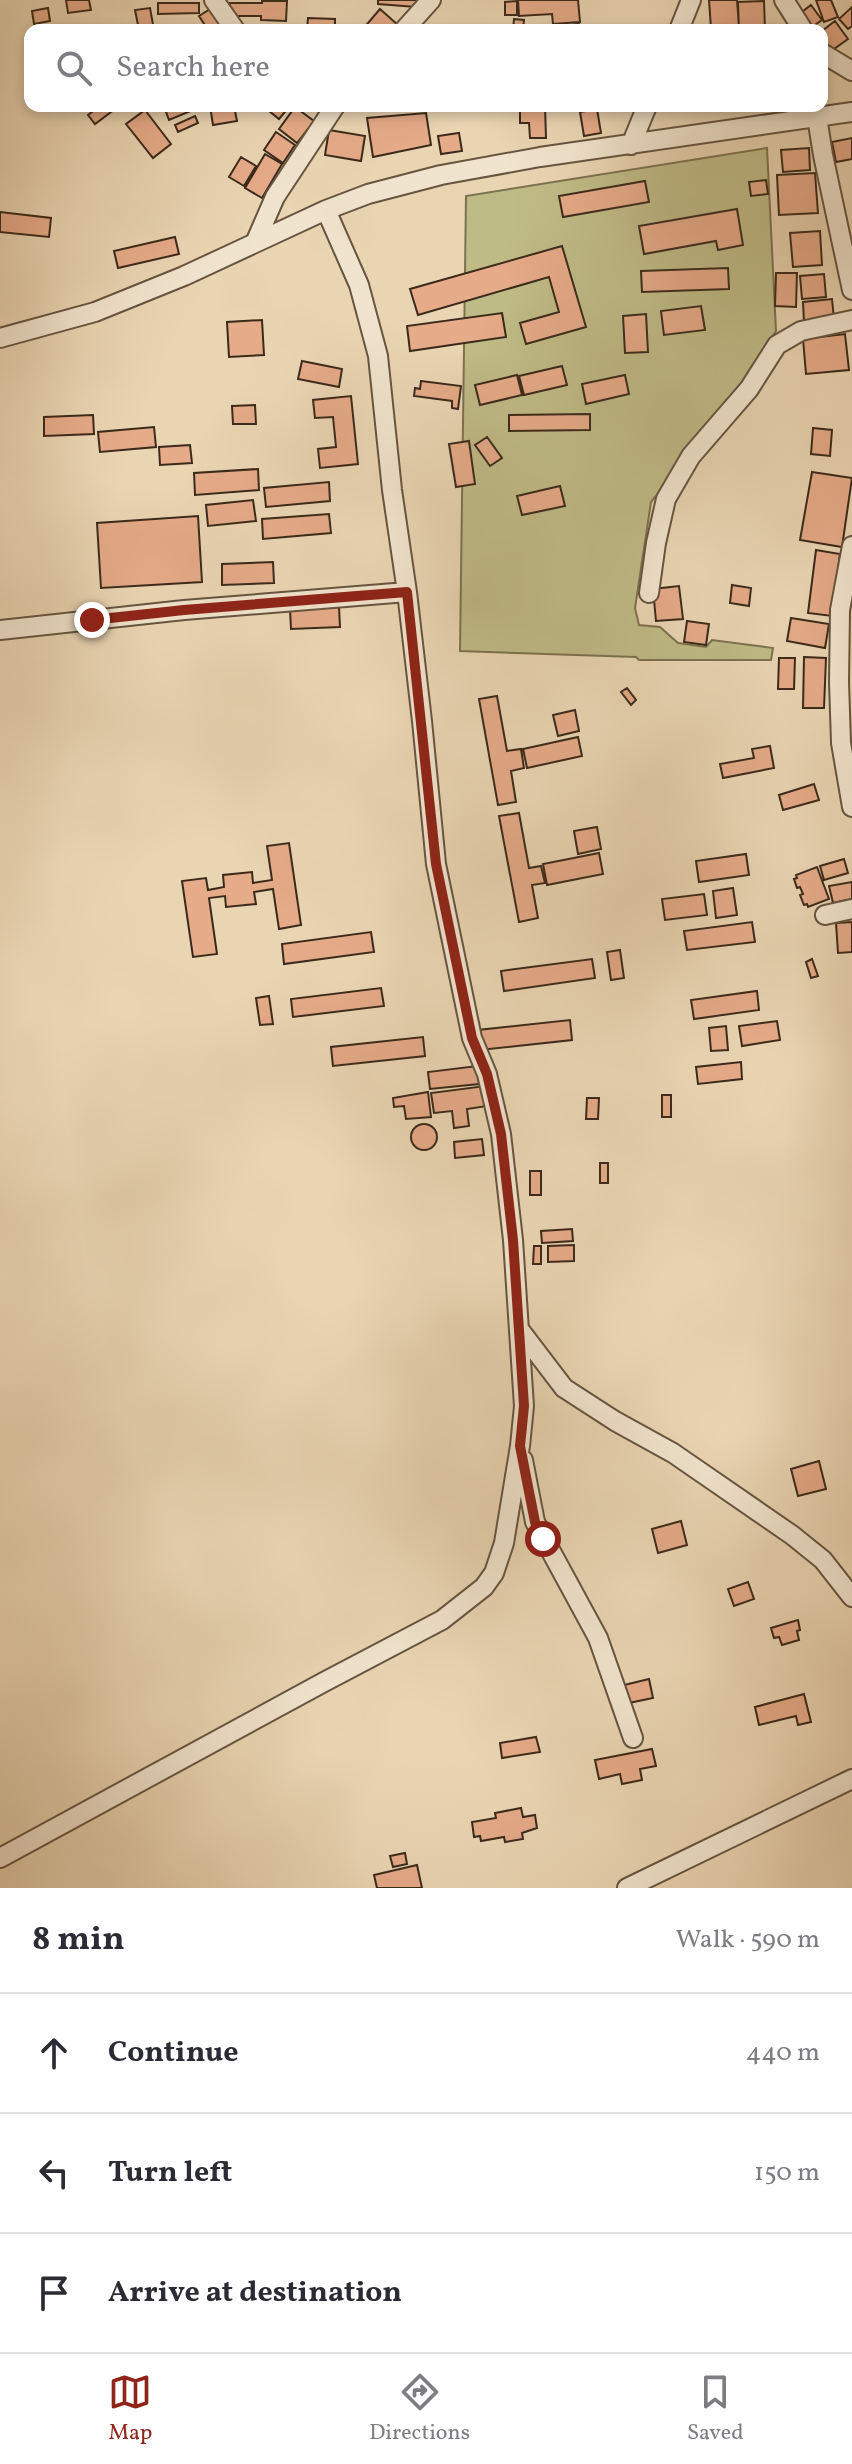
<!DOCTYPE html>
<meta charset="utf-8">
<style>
body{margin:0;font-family:Vollkorn,serif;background:#f2f2f3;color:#2b2b33}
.stop{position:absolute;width:24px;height:24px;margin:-18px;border:6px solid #8f2418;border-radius:50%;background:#fff}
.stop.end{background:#8f2418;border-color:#fff;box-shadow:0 2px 8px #0008}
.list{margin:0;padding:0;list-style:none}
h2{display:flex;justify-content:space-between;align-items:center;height:104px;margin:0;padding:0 32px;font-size:34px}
h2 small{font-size:26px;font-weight:400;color:#7c7c81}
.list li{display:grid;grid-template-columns:52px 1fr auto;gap:24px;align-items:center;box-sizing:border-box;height:120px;padding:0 32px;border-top:2px solid #e1e1e2}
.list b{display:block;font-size:30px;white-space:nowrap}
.list em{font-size:26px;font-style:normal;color:#7c7c81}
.icon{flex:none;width:44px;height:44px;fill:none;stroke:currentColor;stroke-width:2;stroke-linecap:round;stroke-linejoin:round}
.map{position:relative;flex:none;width:852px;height:1888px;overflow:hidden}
.search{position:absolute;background:#fff;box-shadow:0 4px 12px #0003;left:24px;right:24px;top:24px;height:88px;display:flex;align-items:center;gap:20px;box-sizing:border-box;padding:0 28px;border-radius:16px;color:#7c7c81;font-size:30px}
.sheet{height:464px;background:#fff}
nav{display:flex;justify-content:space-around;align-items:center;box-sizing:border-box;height:112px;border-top:2px solid #e1e1e2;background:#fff;font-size:22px;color:#7c7c81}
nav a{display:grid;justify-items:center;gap:4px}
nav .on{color:#8f2418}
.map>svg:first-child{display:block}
.green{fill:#bfbb87;stroke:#7d7250;stroke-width:2}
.building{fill:#e6ab89;stroke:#3b2a1a;stroke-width:2}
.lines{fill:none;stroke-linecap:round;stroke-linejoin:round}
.minor-casing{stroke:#675540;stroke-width:22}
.minor{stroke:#f1e4ce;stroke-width:18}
.route{stroke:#8f2418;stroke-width:10}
</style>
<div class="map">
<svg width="852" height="1888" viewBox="0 0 852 1888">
<rect width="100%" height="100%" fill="#ead5b3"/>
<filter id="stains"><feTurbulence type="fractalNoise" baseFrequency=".0025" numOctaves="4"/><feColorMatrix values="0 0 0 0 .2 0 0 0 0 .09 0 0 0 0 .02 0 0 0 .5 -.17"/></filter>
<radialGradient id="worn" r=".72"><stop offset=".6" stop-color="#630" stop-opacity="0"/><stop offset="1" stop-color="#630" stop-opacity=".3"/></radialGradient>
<path class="green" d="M767 148 776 331 724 411 651 502 635 608 639 625 660 627 678 643 706 647 712 640 773 648 771 660H639L636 657 460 651 466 196Z"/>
<path class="building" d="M66 0H89L91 10 68 13Z
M378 0H418L416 7 378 4Z
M518 0H578L580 22 553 24 552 14 519 16Z
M709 0H737L739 27 711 28Z
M816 0H831L838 17 824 22Z
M262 1H287L286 21 261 20V16H230V3H262Z
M517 1V15H505V2Z
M764 1 765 30H739L738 2Z
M158 3H199V13L158 14Z
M811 5 822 20 809 29 798 15Z
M852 7V26L848 29 839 19Z
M48 8 50 21 34 24 32 11Z
M150 8 154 30H139L135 10Z
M212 8 225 30H208L199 16Z
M380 9 398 25 394 30H362Z
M308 18 335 19V30H307Z
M514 19 524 20 523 30H513Z
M835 21 848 39 827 54 822 47V31Z
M579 24 580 30H556V27Z
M100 106H113L115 109 95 124 88 115Z
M178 106H191L193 110 169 120 166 112Z
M210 106H234L237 121 213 125Z
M263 106H290L279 119Z
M520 106H545L546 138H530L529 123H520Z
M295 107 314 121 297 143 279 129Z
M597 109 601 133 584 136 580 112Z
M145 110 171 144 153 158 126 124Z
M426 113 431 145 373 157 367 118Z
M195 116 198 123 178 132 175 125Z
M329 130 365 136 361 161 325 155Z
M276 132 295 145 283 163 264 150Z
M459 133 462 151 441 154 438 136Z
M852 138V159L836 162 832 142Z
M809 148 810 170 783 172 781 150Z
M265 154 282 164 262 198 245 188Z
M241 157 256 166 244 186 229 177Z
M815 173 818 213 779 215 777 175Z
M766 180 768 194 751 196 749 182Z
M645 181 649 202 563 217 559 196Z
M737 209 743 245 718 250 716 241 644 254 639 226Z
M0 212 51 218 49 237 0 232Z
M820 231 822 265 793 267 790 233Z
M175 237 179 254 118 268 114 251Z
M562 246 586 327 526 344 520 323 559 312 549 277 418 315 410 289Z
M728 268 729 289 642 292 641 271Z
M776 273H797L796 307 775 306Z
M824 274 826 297 802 299 800 276Z
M832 299 834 319 804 322 803 302Z
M701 306 705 330 664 335 661 311Z
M502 313 506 337 410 351 407 326Z
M646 314 648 352 625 353 623 316Z
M262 320 264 355 229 357 227 322Z
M845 334 849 370 806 374 803 339Z
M302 361 342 369 339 387 298 379Z
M562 366 567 385 524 395 519 376Z
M517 375 522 395 480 405 475 385Z
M625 375 629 394 586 404 582 384Z
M421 381 461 386 458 409 452 408V401L414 396 415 388 420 389Z
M351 396 358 464 320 468 318 449 336 447 333 417 315 418 313 400Z
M255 405 256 424H233L232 406Z
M590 414V430L509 431V415Z
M93 415 94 434 44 436V417Z
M154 427 156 447 100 452 98 432Z
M813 428 832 430 830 456 811 454Z
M487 437 502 458 490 466 475 445Z
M469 441 475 484 456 487 449 444Z
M190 445 192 463 160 465 159 447Z
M258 469 259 490 195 495 194 473Z
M812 472 852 478 842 547 800 540Z
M329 482 330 501 266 507 264 488Z
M560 486 565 506 522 515 517 496Z
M253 500 256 521 208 526 206 505Z
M329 514 331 533 263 539 262 519Z
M198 516 202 582 101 588 97 523Z
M816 550 840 554 832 616 808 613Z
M273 562 274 583 222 585V564Z
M732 585 751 588 749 606 730 603Z
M679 586 683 619 656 621 653 589Z
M339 607 340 627 291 629 290 609Z
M791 618 829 624 825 648 787 641Z
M687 621 709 624 706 645 684 642Z
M804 657 826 658 824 708H803Z
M779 658H795L794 689H778Z
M627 688 636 700 631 705 621 692Z
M497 696 507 751 521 749 524 768 511 771 516 802 498 805 479 699Z
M575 710 579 731 558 736 553 715Z
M578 737 582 756 527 768 523 749Z
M770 746 774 768 723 778 720 764 754 758 752 749Z
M814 784 819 800 783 810 779 795Z
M519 813 529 868 541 866 545 883 532 885 538 918 519 922 499 816Z
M597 827 601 849 578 854 574 831Z
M289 843 301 925 279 929 273 889 254 892 256 904 226 907 225 896 209 898 217 954 193 957 182 881 206 878 208 890 224 887 223 875 252 872 253 883 272 880 267 846Z
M599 853 603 874 547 885 543 864Z
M746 854 749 875 699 882 696 861Z
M844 859 848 873 824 880 820 866Z
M817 867 829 899 808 907 807 904 804 905 800 895 803 894 800 887 797 888 794 879 797 878 796 875Z
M852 882V899L833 903 829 886Z
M733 888 737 915 716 918 713 891Z
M704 894 707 915 665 920 662 899Z
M752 922 755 942 687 950 684 931Z
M852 922V952L838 953 836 923Z
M371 932 374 952 284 964 282 944Z
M620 950 624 978 611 980 607 952Z
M592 959 595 978 504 991 501 971Z
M812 959 818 976 811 978 806 962Z
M381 988 384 1006 293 1017 291 999Z
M757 991 759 1010 694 1019 691 1000Z
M269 996 273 1024 260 1025 256 998Z
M570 1020 572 1040 480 1050 478 1030Z
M777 1021 780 1040 742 1046 739 1026Z
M726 1026 728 1050 711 1051 709 1028Z
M423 1037 425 1056 333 1066 331 1047Z
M741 1062 742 1079 698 1084 696 1067Z
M477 1066 479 1084 430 1089 428 1072Z
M485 1086 487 1106 467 1109 469 1126 454 1128 452 1111 434 1113 431 1093Z
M428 1092 431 1117 406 1119 404 1106 394 1107 393 1098Z
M662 1095H671V1117H662Z
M587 1098H599L598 1119H586Z
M411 1137a13 13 0 1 1 26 0a13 13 0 1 1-26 0Z
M482 1139 484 1155 455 1158 454 1142Z
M600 1163H608V1183H600Z
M530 1171H541V1195H530Z
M572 1229 573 1241 542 1243 541 1231Z
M574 1245V1261L548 1262V1246Z
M534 1246H541V1264H533Z
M819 1461 826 1489 798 1496 791 1469Z
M681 1521 687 1545 658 1553 652 1529Z
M748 1582 754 1599 734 1606 728 1589Z
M798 1620 800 1630 797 1631 799 1640 782 1645 779 1637 774 1638 771 1628Z
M649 1679 653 1698 624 1704 620 1686Z
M804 1694 811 1722 798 1725 796 1716 759 1725 755 1707Z
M536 1737 540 1752 502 1758 500 1743Z
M652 1749 656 1766 640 1769 642 1780 622 1784 620 1774 599 1779 595 1760Z
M521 1808 523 1817 535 1815 537 1828 522 1833 523 1839 505 1842 504 1837 481 1841 480 1836 474 1837 472 1822 496 1818 495 1813Z
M405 1853 407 1864 393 1867 390 1856Z
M417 1865 422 1888H377L374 1875Z"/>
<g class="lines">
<defs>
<path id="minor" d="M214 0 235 30
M784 0 803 30
M404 30 431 0
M679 30 691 0
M822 53 852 71
M817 117 823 155 852 290
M631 145 647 106
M255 243 275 197 335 106
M0 338 95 312 184 276 326 210 368 194 441 175 540 157 852 112
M852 546 840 610 839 682 841 743 852 807
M649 593 656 543 666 499 691 456 749 389 777 345 801 331 852 320
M0 630 184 610 407 592
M825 915 852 909
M519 1329 564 1388 615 1421 673 1453 792 1535 823 1560 852 1597
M523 1460 535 1522 598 1638 633 1738
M0 1858 324 1682 442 1620 484 1587 494 1573 504 1543 520 1446 524 1406 513 1240 501 1134 487 1074 472 1038 436 864 422 721 407 592 392 490 378 356 359 285 326 210
M627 1888 852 1779"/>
</defs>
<use href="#minor" class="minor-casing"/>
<use href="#minor" class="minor"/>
</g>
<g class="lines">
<path class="route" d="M92 620 184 610 407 592 436 864 472 1038 487 1074 501 1134 513 1240 524 1406 520 1446 535 1522 543 1539"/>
</g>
<rect width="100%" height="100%" filter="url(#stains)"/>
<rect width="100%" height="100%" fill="url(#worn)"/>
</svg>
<div class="stop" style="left:543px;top:1539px"></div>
<div class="stop end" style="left:92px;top:620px"></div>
<div class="search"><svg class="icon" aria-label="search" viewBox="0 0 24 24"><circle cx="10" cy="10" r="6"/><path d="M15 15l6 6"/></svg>Search here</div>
</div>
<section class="sheet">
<h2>8 min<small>Walk · 590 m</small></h2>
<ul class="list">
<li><svg class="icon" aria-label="ahead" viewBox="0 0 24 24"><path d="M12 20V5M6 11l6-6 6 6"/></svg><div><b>Continue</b></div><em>440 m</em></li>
<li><svg class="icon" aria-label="left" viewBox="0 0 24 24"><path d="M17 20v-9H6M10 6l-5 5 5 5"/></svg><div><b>Turn left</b></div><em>150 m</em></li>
<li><svg class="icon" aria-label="arrive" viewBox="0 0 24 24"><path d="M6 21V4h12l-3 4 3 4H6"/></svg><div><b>Arrive at destination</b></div></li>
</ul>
</section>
<nav>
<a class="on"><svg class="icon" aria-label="map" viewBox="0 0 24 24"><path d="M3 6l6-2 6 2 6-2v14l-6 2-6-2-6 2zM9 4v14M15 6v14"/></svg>Map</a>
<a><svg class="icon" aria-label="directions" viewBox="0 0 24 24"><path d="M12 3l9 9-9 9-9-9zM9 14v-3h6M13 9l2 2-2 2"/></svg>Directions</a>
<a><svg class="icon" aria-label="saved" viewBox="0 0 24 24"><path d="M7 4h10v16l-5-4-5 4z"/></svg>Saved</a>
</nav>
